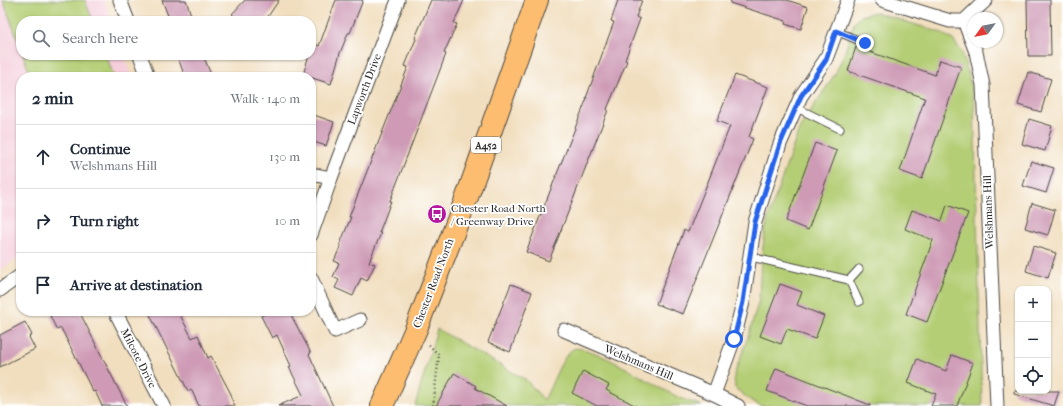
<!DOCTYPE html>
<meta charset="utf-8">
<style>
body{margin:0;font-family:"IM FELL French Canon",serif;background:#f2f2f3;color:#1f2937}
.controls{position:absolute;right:12px;bottom:12px;display:grid;overflow:hidden;border-radius:8px;box-shadow:0 1px 3px #0004}
.controls button{width:36px;height:36px;display:grid;place-items:center;padding:0;border:0;border-bottom:1px solid #e0e1e3;background:#fff;color:#1f2937;font:20px sans-serif}
.compass{position:absolute;left:967px;top:12px;width:36px;height:36px;border-radius:50%;background:#fff;box-shadow:0 1px 3px #0004;rotate:237deg}
.stop{position:absolute;width:12px;height:12px;margin:-9px;border:3px solid #2563eb;border-radius:50%;background:#fff}
.stop.end{background:#2563eb;border-color:#fff;box-shadow:0 1px 4px #0008}
.list{margin:0;padding:0;list-style:none}
h2{display:flex;justify-content:space-between;align-items:center;height:52px;margin:0;padding:0 16px;font-size:17px}
h2 small{font-size:13px;font-weight:400;color:#747a83}
.list li{display:grid;grid-template-columns:26px 1fr auto;gap:12px;align-items:center;box-sizing:border-box;height:64px;padding:0 16px;border-top:1px solid #e0e1e3}
.list b{display:block;font-size:15px;white-space:nowrap}
.list p{margin:0;font-size:13px;white-space:nowrap;color:#747a83}
.list em{font-size:13px;font-style:normal;color:#747a83}
.icon{flex:none;width:22px;height:22px;fill:none;stroke:currentColor;stroke-width:2;stroke-linecap:round;stroke-linejoin:round}
.map{position:relative;flex:none;width:1063px;height:406px;overflow:hidden}
.search{position:absolute;background:#fff;box-shadow:0 1px 3px #0004;left:16px;top:16px;width:300px;height:44px;display:flex;align-items:center;gap:10px;box-sizing:border-box;padding:0 14px;border-radius:16px;color:#747a83;font-size:15px}
.panel{position:absolute;background:#fff;box-shadow:0 1px 3px #0004;left:16px;top:72px;width:300px;height:244px;border-radius:16px}
.map>svg:first-child{display:block}
.built{fill:#f5cfdb}
.green{fill:#b4ce74;stroke:#707c50}
.building{fill:#ce9ab5}
.lines{fill:none;stroke-linecap:round;stroke-linejoin:round}
.lane-casing{stroke:#494641;stroke-width:9}
.street-casing{stroke:#494641;stroke-width:15}
.highway-casing{stroke:#494641;stroke-width:24}
.path{stroke:#494641;stroke-width:2.5;stroke-dasharray:1 3;stroke-linecap:butt}
.lane{stroke:#fff;stroke-width:7}
.street{stroke:#fff;stroke-width:13}
.highway{stroke:#fcbd6f;stroke-width:22}
.route{stroke:#2563eb;stroke-width:5}
.labels{text-anchor:middle;stroke-width:3.5;stroke-linejoin:round;paint-order:stroke}
.shield{fill:#fff;stroke:#6b6b6b;stroke-width:1}
.shield-label{font-size:10px;font-weight:bold;fill:#2b2b2b}
.street-label{font-size:11px;fill:#2b2b2b;stroke:#fff}
.poi-label{font-size:11px;fill:#2b2b2b;stroke:#fff;text-anchor:start}
</style>
<div class="map">
<svg width="1063" height="406" viewBox="0 0 1063 406">
<rect width="100%" height="100%" fill="#fff"/>
<filter id="ink" filterUnits="userSpaceOnUse"><feTurbulence type="fractalNoise" baseFrequency=".025" numOctaves="2"/><feDisplacementMap in="SourceGraphic" scale="8" xChannelSelector="R" yChannelSelector="G"/><feConvolveMatrix kernelMatrix="1 2 1 2 8 2 1 2 1" color-interpolation-filters="sRGB"/></filter>
<filter id="wash" filterUnits="userSpaceOnUse"><feTurbulence type="fractalNoise" baseFrequency=".012" numOctaves="4" result="noise"/><feDisplacementMap in="SourceGraphic" scale="16" xChannelSelector="R" yChannelSelector="G"/><feGaussianBlur stdDeviation="0.9" result="paint"/><feColorMatrix in="noise" values="0 0 0 0 0 0 0 0 0 0 0 0 0 0 0 0 0 1.4 0 .05"/><feComposite in="paint" operator="in"/></filter>
<g filter="url(#wash)">
<rect width="100%" height="100%" fill="#f1debe"/>
<path class="built" d="M0 0H104L112 21H21V55H124L132 77H21V256L0 270Z"/>
<path class="green" d="M3 0H85L93 21H21V49Z
M875 12 939 32 953 40 962 52 969 77 974 103 982 406H761L750 400 735 388 734 375 748 337 759 300 761 259 767 221 800 127 835 74 845 52 854 23 860 16Z
M23 55H106L114 77H31Z
M437 329 526 380 544 400C551 388 562 355 573 349 589 342 658 388 676 396 684 400 693 402 702 406H415Z"/>
<g id="blocks">
<path class="building" d="M162 0H186L193 21H170Z
M245 0H279L265 21H240L232 14Z
M336 0H363L350 33H348L340 53 331 84 303 75 309 55H311V49L313 43 319 46Z
M431 0H464L454 23 457 24 444 53 446 54 390 201H391L379 233H381L369 262 375 264 367 281 361 278 353 296 335 288 339 280 333 277 339 263 334 261 341 245 340 244 351 217H349L362 184 408 67 405 66 416 39 415 38Z
M618 0H642L636 17 640 19 625 60 627 61 607 109 608 110 549 261 526 252 587 98H586L614 22 611 21Z
M731 0H787L808 7 801 29 785 24 786 21 730 3Z
M1027 0H1050L1051 56H1028Z
M856 47 935 75 940 60 961 67 922 179 900 171 925 98 848 71Z
M177 55H203L212 77H185Z
M1028 72 1051 79 1041 112 1018 105Z
M735 75 768 87 749 137 753 139 683 314 656 304 684 230 688 232 730 126 717 121Z
M311 114 334 122 326 146 311 141Z
M1029 119 1052 126 1045 151 1022 144Z
M815 143 837 151 808 230 786 221Z
M1031 161 1054 168 1046 193 1023 186Z
M1032 203 1055 210 1048 235 1025 228Z
M947 205 968 213 927 322 906 314 933 240 905 229 912 210 942 221Z
M1033 246 1056 253 1048 278 1026 271Z
M511 284 532 292 510 352 488 342Z
M780 284 802 292 797 305 824 316 815 339 787 329 781 344 760 336Z
M60 311H79L127 406H102L95 391 93 392 61 328 57 330 50 316Z
M148 311H178L192 338 198 335 208 358 211 356 232 396 231 397 235 406H199L191 389 188 391Z
M271 311H289L311 353 309 354 333 406H278L303 395 289 367 291 366 277 335 272 338 261 316Z
M25 322 32 335 29 337 35 349 0 367V335Z
M952 355 973 363 957 406H931L936 394 908 383 917 359 946 371Z
M776 368 870 405V406H807L767 391Z
M583 371 609 385 606 390 636 406H597L572 393Z
M454 373 476 386 475 388 507 406H436Z
M1014 391H1059L1054 406 1014 394Z"/>
</g>
</g>
<g filter="url(#ink)">
<use href="#blocks" fill-opacity="0" stroke="#494641" stroke-width="1"/>
<g class="lines">
<defs>
<path id="lane" d="M836 31 865 43
M795 107 840 129
M751 257 849 280 859 269
M849 280 859 302"/>
<path id="street" d="M120 0 128 21
M882 0 950 21H964L986 0
M964 21 976 52 983 85 997 406
M140 55 148 77
M311 174 331 178
M311 235 331 178 398 0
M311 278 335 331 360 320
M0 290 21 275
M115 311 164 406
M564 330 714 394
M738 406 714 394 734 339 743 302 755 222 780 144 801 96 826 59 848 0"/>
<path id="highway" d="M382 406 416 329 467 197 537 0"/>
</defs>
<use href="#lane" class="lane-casing"/>
<use href="#street" class="street-casing"/>
<use href="#highway" class="highway-casing"/>
<path class="path" d="M429 345 439 355 433 406"/>
<use href="#lane" class="lane"/>
<use href="#street" class="street"/>
<use href="#highway" class="highway"/>
</g>
</g>
<g class="lines" filter="url(#ink)">
<path class="route" d="M734 339 743 302 755 222 780 144 801 96 826 60 836 31 865 43"/>
</g>
<defs>
<symbol id="bus-disc" viewBox="-11 -11 22 22"><circle r="9.5" fill="#b5179e" stroke="#fff"/><path d="M-5-6H5V4H4V6H2V4H-2V6H-4V4H-5ZM-3.5-4V0h7V-4ZM-3.5 1.2v1.5H-2V1.2ZM2 1.2v1.5H3.5V1.2Z" fill="#fff"/></symbol>
</defs>
<g fill-rule="evenodd">
<use href="#bus-disc" x="426" y="203" width="22" height="22"/>
</g>
<g class="labels">
<rect class="shield" x="471" y="137" width="30" height="16" rx="3"/>
<g class="shield-label">
<text x="486" y="149">A452</text>
</g>
<g class="street-label">
<text transform="translate(364 89) rotate(-69)" y="4">Lapworth Drive</text>
<text transform="translate(988 212) rotate(-92)" y="4">Welshmans Hill</text>
<text transform="translate(433 283) rotate(-69)" y="4">Chester Road North</text>
<text transform="translate(139 358) rotate(63)" y="4">Milcote Drive</text>
<text transform="translate(639 362) rotate(23)" y="4">Welshmans Hill</text>
</g>
<g class="poi-label">
<text x="451" y="212">Chester Road North<tspan x="451" dy="13">/ Greenway Drive</tspan></text>
</g>
</g>
</svg>
<div class="controls">
<button>+</button>
<button>−</button>
<button><svg class="icon" aria-label="locate" viewBox="0 0 24 24"><circle cx="12" cy="12" r="6"/><path d="M12 2v4M12 18v4M2 12h4M18 12h4"/></svg></button>
</div>
<svg class="compass" viewBox="-18 -18 36 36"><path d="M0-13l5 13h-10z" fill="#e53935"/><path d="M0 13l5-13h-10z" fill="#747a83"/></svg>
<div class="stop" style="left:734px;top:339px"></div>
<div class="stop end" style="left:865px;top:43px"></div>
<div class="search"><svg class="icon" aria-label="search" viewBox="0 0 24 24"><circle cx="10" cy="10" r="6"/><path d="M15 15l6 6"/></svg>Search here</div>
<section class="panel">
<h2>2 min<small>Walk · 140 m</small></h2>
<ul class="list">
<li><svg class="icon" aria-label="ahead" viewBox="0 0 24 24"><path d="M12 20V5M6 11l6-6 6 6"/></svg><div><b>Continue</b><p>Welshmans Hill</p></div><em>130 m</em></li>
<li><svg class="icon" aria-label="right" viewBox="0 0 24 24"><path d="M7 20v-9h11M14 6l5 5-5 5"/></svg><div><b>Turn right</b></div><em>10 m</em></li>
<li><svg class="icon" aria-label="arrive" viewBox="0 0 24 24"><path d="M6 21V4h12l-3 4 3 4H6"/></svg><div><b>Arrive at destination</b></div></li>
</ul>
</section>
</div>
